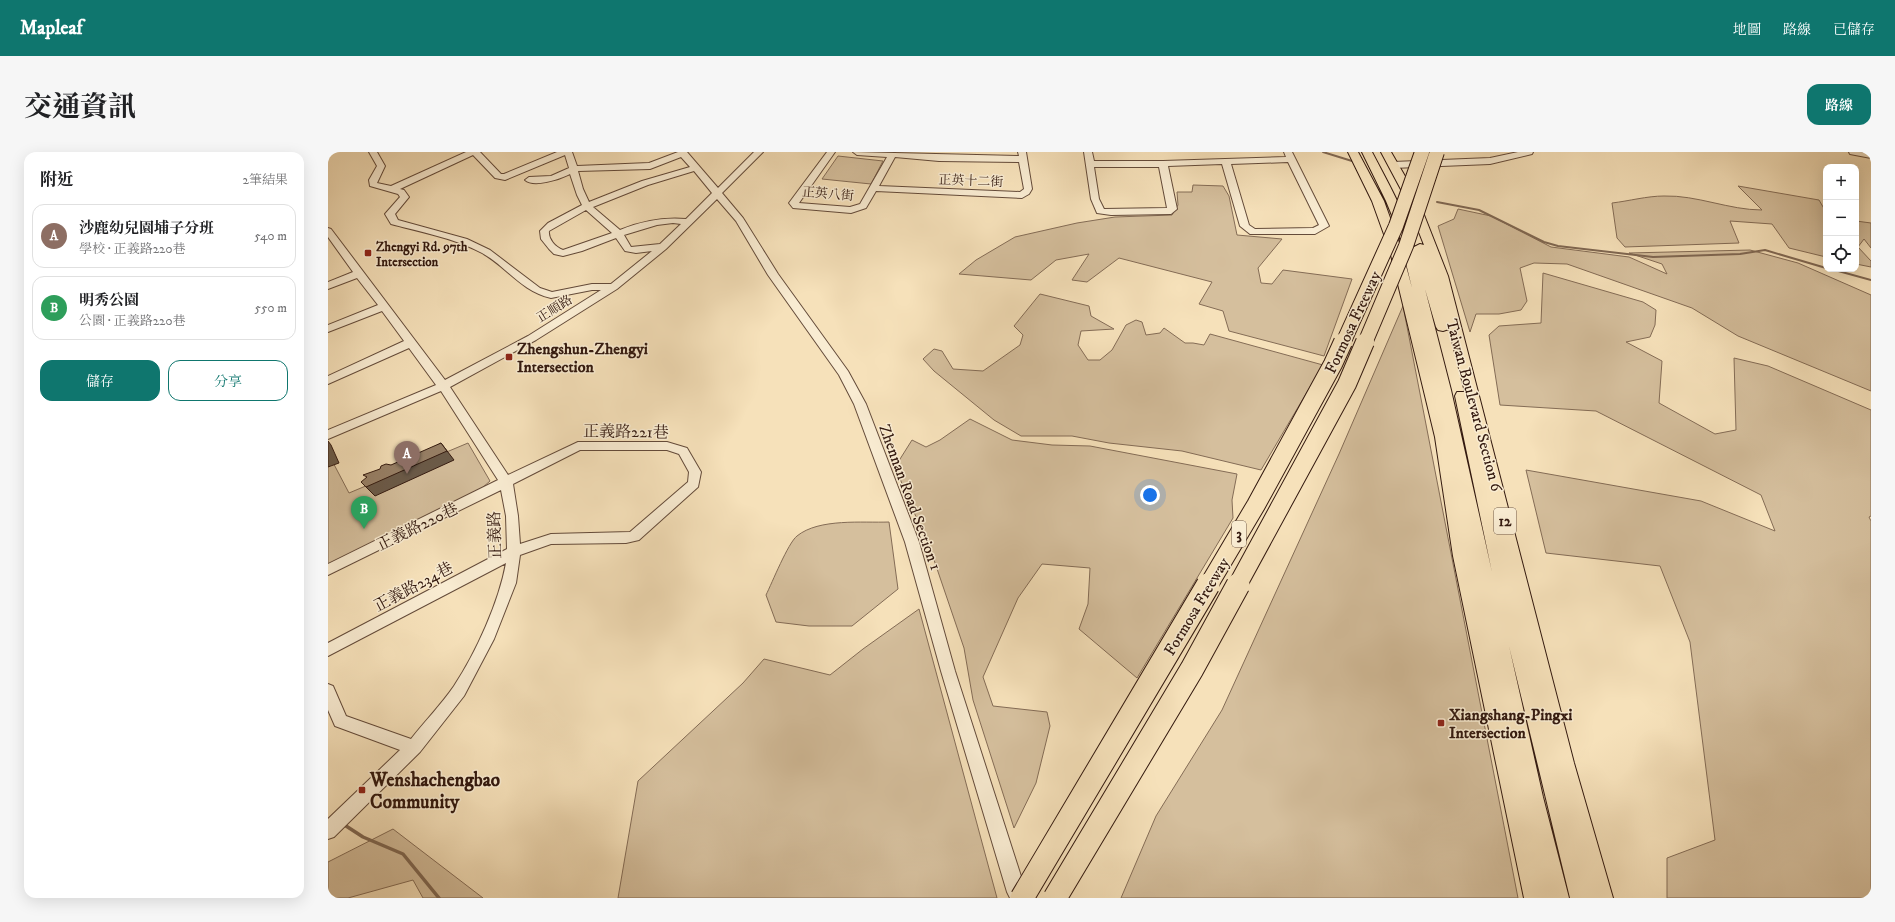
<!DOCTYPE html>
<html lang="zh-TW">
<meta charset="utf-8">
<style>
body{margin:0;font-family:"IM FELL DW Pica","Noto Serif TC",serif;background:#f6f6f6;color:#202124}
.controls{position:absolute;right:12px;top:12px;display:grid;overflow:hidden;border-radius:8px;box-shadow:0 4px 16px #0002}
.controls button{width:36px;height:36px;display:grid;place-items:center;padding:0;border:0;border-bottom:1px solid #e0e0e0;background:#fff;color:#202124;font:20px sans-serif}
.you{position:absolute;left:822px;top:343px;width:14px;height:14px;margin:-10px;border:3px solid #fff;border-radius:50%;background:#1a73e8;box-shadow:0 0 0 6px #1a73e833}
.badge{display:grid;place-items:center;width:26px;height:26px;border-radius:50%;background:#0f766e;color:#fff;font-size:13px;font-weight:700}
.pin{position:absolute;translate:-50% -33px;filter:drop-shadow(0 1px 2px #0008)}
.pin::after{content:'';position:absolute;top:21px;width:14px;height:12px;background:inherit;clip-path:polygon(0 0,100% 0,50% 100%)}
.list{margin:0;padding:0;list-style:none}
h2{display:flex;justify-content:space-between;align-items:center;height:52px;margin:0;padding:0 16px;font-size:17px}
h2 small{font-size:13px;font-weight:400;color:#757577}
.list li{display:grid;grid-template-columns:26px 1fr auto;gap:12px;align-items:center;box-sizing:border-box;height:64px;margin:0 8px 8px;padding:0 8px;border:1px solid #e0e0e0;border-radius:12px}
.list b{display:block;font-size:15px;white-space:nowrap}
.list p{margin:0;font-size:13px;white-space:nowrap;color:#757577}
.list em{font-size:13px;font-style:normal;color:#757577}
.actions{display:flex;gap:8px;padding:12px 16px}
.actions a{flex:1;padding:9px 0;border:1px solid #0f766e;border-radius:12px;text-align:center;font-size:14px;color:#0f766e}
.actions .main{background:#0f766e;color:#fff}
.icon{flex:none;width:22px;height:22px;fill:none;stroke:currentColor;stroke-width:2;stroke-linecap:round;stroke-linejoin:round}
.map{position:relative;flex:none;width:1543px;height:746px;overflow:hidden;border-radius:12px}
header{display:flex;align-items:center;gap:24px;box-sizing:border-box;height:56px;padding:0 20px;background:#0f766e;color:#fff}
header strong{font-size:19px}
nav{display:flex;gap:22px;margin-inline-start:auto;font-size:14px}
.intro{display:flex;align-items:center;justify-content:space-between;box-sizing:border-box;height:96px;padding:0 24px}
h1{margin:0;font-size:28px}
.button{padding:10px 18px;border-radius:12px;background:#0f766e;color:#fff;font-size:14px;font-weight:700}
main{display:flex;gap:24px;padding:0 24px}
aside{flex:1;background:#fff;border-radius:12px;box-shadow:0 4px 16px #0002}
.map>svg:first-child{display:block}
.green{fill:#d5bf9d;stroke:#846c56}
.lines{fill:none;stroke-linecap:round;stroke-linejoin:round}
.stream-far1{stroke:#806853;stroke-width:2}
.stream{stroke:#806853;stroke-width:3.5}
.minor-casing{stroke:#644b3a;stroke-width:2}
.major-casing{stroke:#33190f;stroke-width:2}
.minor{fill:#f9ecd2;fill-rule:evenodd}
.major{fill:#f6e1ba;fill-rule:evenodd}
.highway-bridge-far2-casing{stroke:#33190f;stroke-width:16;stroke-linecap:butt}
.highway-bridge-far1-casing{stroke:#33190f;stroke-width:20;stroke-linecap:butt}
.highway-bridge-casing{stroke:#33190f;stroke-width:25;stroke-linecap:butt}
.highway-bridge-far2{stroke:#f6e1ba;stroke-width:14}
.highway-bridge-far1{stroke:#f6e1ba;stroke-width:18}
.highway-bridge{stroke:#f6e1ba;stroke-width:23}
.shaded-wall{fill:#6a5a49;stroke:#33190f}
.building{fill:#988168;stroke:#33190f}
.poi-dot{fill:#8f2418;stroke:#f9ecd2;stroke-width:1.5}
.labels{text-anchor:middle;stroke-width:3;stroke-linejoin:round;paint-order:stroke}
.far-street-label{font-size:13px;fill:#33190f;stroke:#f9ecd2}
.far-poi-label{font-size:13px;font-weight:bold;fill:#33190f;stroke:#f9ecd2;text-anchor:start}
.shield{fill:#f9ecd2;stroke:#6e584a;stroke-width:1}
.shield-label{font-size:15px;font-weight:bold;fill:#33190f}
.street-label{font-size:16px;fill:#33190f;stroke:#f9ecd2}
.poi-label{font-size:16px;font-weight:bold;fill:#33190f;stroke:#f9ecd2;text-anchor:start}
.near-poi-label{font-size:19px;font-weight:bold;fill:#33190f;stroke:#f9ecd2;text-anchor:start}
</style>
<header>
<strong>Mapleaf</strong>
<nav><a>地圖</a><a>路線</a><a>已儲存</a></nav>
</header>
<div class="intro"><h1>交通資訊</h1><a class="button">路線</a></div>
<main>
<aside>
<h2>附近<small>2筆結果</small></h2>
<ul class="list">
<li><span class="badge" style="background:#8d6e63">A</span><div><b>沙鹿幼兒園埔子分班</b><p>學校 · 正義路220巷</p></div><em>540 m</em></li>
<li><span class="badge" style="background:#2e9e5b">B</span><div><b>明秀公園</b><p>公園 · 正義路220巷</p></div><em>550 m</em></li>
</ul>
<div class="actions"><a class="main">儲存</a><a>分享</a></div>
</aside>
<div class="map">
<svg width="1543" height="746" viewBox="0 0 1543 746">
<rect width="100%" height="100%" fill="#f6e1ba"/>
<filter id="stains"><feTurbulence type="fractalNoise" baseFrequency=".005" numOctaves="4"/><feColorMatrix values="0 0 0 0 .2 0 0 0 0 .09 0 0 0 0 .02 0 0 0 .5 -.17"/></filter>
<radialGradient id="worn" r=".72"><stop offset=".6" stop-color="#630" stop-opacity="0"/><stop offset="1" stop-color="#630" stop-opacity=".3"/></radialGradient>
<path class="green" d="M510 4 555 9 543 32 494 27Z
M865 33 895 34 901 44 909 83 954 87 930 116 933 131 944 132 955 118 1024 127 996 204 901 179 895 159 871 152 884 130 791 106 759 130 744 128 761 102 728 108 703 128 631 122 648 108 687 85 749 71 787 65 844 63 850 53 849 40H864Z
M1410 34 1491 48 1498 60V105L1461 96 1444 72 1402 69 1411 91 1297 95 1289 86 1284 51C1301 49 1319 44 1336 44 1369 43 1401 58 1434 58Z
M1130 57 1163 64 1223 95 1301 105 1339 122 1334 112 1301 101 1422 98 1470 111 1543 143V239L1410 184 1364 156 1239 112 1206 111 1192 116 1199 149 1193 158 1171 162H1148L1142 180 1110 74 1126 67Z
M1528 69 1543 71V96L1536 87 1530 95 1543 109V115L1528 112Z
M1215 121 1315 150 1328 158 1327 173 1322 185 1298 190 1334 209 1331 251 1387 282 1408 278 1406 206 1440 214 1543 258V364L1541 365 1543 369V746H1339V706L1387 688 1362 490 1332 414 1218 401 1198 318 1373 349 1447 379 1433 343 1268 259 1172 253 1161 183 1171 174 1213 171Z
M712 142 761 154 763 164 786 177 753 179 750 193 760 208H772L784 198 798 173 808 168 814 170 818 183 832 181 836 176 857 191H865L876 193 882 182 995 213 933 318 854 299 781 291 744 284H693L666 268 606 219 595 207 606 197 614 199 625 217 655 219 692 193 695 183 686 174Z
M1075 154 1190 746H793L828 664 894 558 1011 302Z
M642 267 684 288 724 293 762 294 909 322 904 348 905 366 809 526 751 477 760 452 762 416 714 412 690 446 655 525 665 554 719 560 722 574 708 631 686 676 645 548 636 496 605 405 567 315 584 288 598 295 612 288Z
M140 291 162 329 154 336 0 413V301L21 341Z
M561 370 570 437 524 474H481L448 470 438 443C444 431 460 391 469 384 491 366 535 371 561 370Z
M591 457 669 746H290L310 629 415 531 436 507 502 523 535 497Z
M65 677 155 746H95L85 728 20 746H0V710Z"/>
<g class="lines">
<path class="stream-far1" d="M995 0 1024 9
M1109 50 1151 58 1216 90 1230 94 1325 105 1412 102 1437 98 1498 116
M1503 117 1543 128"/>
<path class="stream" d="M15 672 35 685 75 702 111 746"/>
<defs>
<path id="minor" d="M41 0H49L57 14 49 31 63 34 138 0H152L173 22H176L229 0H244L249 14 321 11 350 0H359L390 36 426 0H435L394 41 415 66 450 122 520 219 538 252 591 390 627 519 700 746H682L679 740 613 519 577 390 526 252 511 223 440 123 408 69 389 47 338 97 289 137 208 188 122 235 180 323 250 290H339L359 296 373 320 370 335 311 388 298 391 223 392 192 403 188 431 166 487 136 544 92 600 6 685 0 687V667L72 598 7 574 0 558V532L5 534 18 564 83 587C97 569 113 553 126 534 148 501 171 450 178 411L0 504V491L179 397 178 364 173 338 0 423V412L170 328 113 239 0 287V278L108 233 81 196 0 232V224L76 189 54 159 0 180V173L50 153 29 126 0 137V130L25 120 0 85V76L3 77 117 228 200 184 273 138H264L223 146C193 139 179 115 154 101 126 86 93 80 63 72L57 62 72 45 70 42 42 34 41 28 49 14ZM145 3 167 26 177 28 237 3 241 16 223 24 201 25 197 28C206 36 232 27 242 22L249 43 254 53 220 71 212 79 213 87 221 97 226 102 235 104 254 99 288 86 297 99 308 101 324 99 283 132H264L224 140 212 136 162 98 139 87 70 68 67 62 81 45 76 38 72 37ZM353 5 362 15 314 29 261 50 255 37 250 19 322 17ZM366 19 384 41 358 67C335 65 314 69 292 78L265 55 320 33ZM258 58 284 81 235 98C227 95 220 87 221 79ZM345 71 353 72 332 92 303 95 296 83 329 73ZM252 298H339L351 302 361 320 360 330 302 380 223 382 192 392 190 364 185 332Z
M499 0H507L471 51 522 55 532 52 559 5 529 3 525 0 691 4 690 0H698L704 37 701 42 694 46 548 39 538 56 523 61 465 56 461 51ZM567 5 611 9 691 10 696 37 692 40 551 34Z
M756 0H764L766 9H835L958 5 956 0H964L1001 74 987 82H922L912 74 894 12 840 14 849 57 843 62 783 63 769 61 763 47ZM960 10 991 73 985 76 927 77 921 73 903 12ZM766 15H831L839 56 776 57 771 47Z
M1190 0H1205L1204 2 1162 12 1065 16 1061 13 1065 10 1162 6Z
M1521 0H1543V6L1522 2Z"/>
<path id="major" d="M1020 0H1030L1056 49 1074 99 1084 136 1070 78 1058 49 1034 0H1044C1060 31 1078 61 1086 95L1092 92 1096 93 1077 45 1053 0H1063L1089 45 1120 124 1246 611 1285 746H1242L1181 494 1215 645 1241 746H1196L1125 404 1107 285 1062 99 1044 49ZM1097 137 1108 175 1110 178 1115 179 1121 177 1137 240H1129L1127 244 1164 420 1123 238Z"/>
</defs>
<use href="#minor" class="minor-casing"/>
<use href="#major" class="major-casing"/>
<use href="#minor" class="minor"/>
<use href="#major" class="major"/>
<defs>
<path id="highway-bridge-far2" d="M1015 191 1068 74 1094 0
M1037 191 1078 94 1109 0"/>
<path id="highway-bridge-far1" d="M880 434 928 353 1005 212 1015 190
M909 434 1019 232 1037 190"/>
<path id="highway-bridge" d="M694 746 880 433
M727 746 864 517 910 433"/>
</defs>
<use href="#highway-bridge-far2" class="highway-bridge-far2-casing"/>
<use href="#highway-bridge-far1" class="highway-bridge-far1-casing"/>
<use href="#highway-bridge" class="highway-bridge-casing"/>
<use href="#highway-bridge-far2" class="highway-bridge-far2"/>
<use href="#highway-bridge-far1" class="highway-bridge-far1"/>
<use href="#highway-bridge" class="highway-bridge"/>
</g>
<path class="shaded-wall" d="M0 289 3 293 11 311 0 315Z
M113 291 126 308 47 344 38 335Z"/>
<path class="building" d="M113 291 119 299 38 335 33 330 39 325 35 323 52 317 53 314 58 312 63 313Z"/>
<g class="poi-dot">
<rect x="36" y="97" width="8" height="8" rx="2"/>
<rect x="177" y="201" width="8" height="8" rx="2"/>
<rect x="1109" y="567" width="8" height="8" rx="2"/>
<rect x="30" y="634" width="8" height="8" rx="2"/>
</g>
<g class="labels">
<g class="far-street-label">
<text transform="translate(643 28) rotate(2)" y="5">正英十二街</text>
<text transform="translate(500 41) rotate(5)" y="5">正英八街</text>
<text transform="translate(226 156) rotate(-32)" y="5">正順路</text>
</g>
<g class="far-poi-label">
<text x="48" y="99">Zhengyi Rd. 97th<tspan x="48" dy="15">Intersection</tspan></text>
</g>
<g class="shield">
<rect x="1166" y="356" width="22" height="26" rx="3"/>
<rect x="904" y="369" width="14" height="26" rx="3"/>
</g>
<g class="shield-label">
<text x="1177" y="374">12</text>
<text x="911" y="387">3</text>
</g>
<g class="street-label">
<text transform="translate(1024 170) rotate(-65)" y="6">Formosa Freeway</text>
<text transform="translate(1147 253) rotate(75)" y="6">Taiwan Boulevard Section 6</text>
<text transform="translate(298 279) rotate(1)" y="6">正義路221巷</text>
<text transform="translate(583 345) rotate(70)" y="6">Zhennan Road Section 1</text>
<text transform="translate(89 374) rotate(-26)" y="6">正義路220巷</text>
<text transform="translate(166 383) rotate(-92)" y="6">正義路</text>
<text transform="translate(85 434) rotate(-28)" y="6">正義路234巷</text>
<text transform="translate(868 454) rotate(-59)" y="6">Formosa Freeway</text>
</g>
<g class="poi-label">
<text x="189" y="202">Zhengshun-Zhengyi<tspan x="189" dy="18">Intersection</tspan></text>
<text x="1121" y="568">Xiangshang-Pingxi<tspan x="1121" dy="18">Intersection</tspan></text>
</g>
<g class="near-poi-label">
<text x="42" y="634">Wenshachengbao<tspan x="42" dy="22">Community</tspan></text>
</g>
</g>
<rect width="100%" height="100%" filter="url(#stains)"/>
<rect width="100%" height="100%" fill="url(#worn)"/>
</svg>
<div class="controls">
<button>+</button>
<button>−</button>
<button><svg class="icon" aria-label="locate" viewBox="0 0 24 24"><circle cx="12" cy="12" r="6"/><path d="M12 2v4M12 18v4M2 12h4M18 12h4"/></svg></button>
</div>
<div class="you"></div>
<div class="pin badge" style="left:79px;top:322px;background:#8d6e63">A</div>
<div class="pin badge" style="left:36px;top:377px;background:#2e9e5b">B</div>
</div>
</main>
